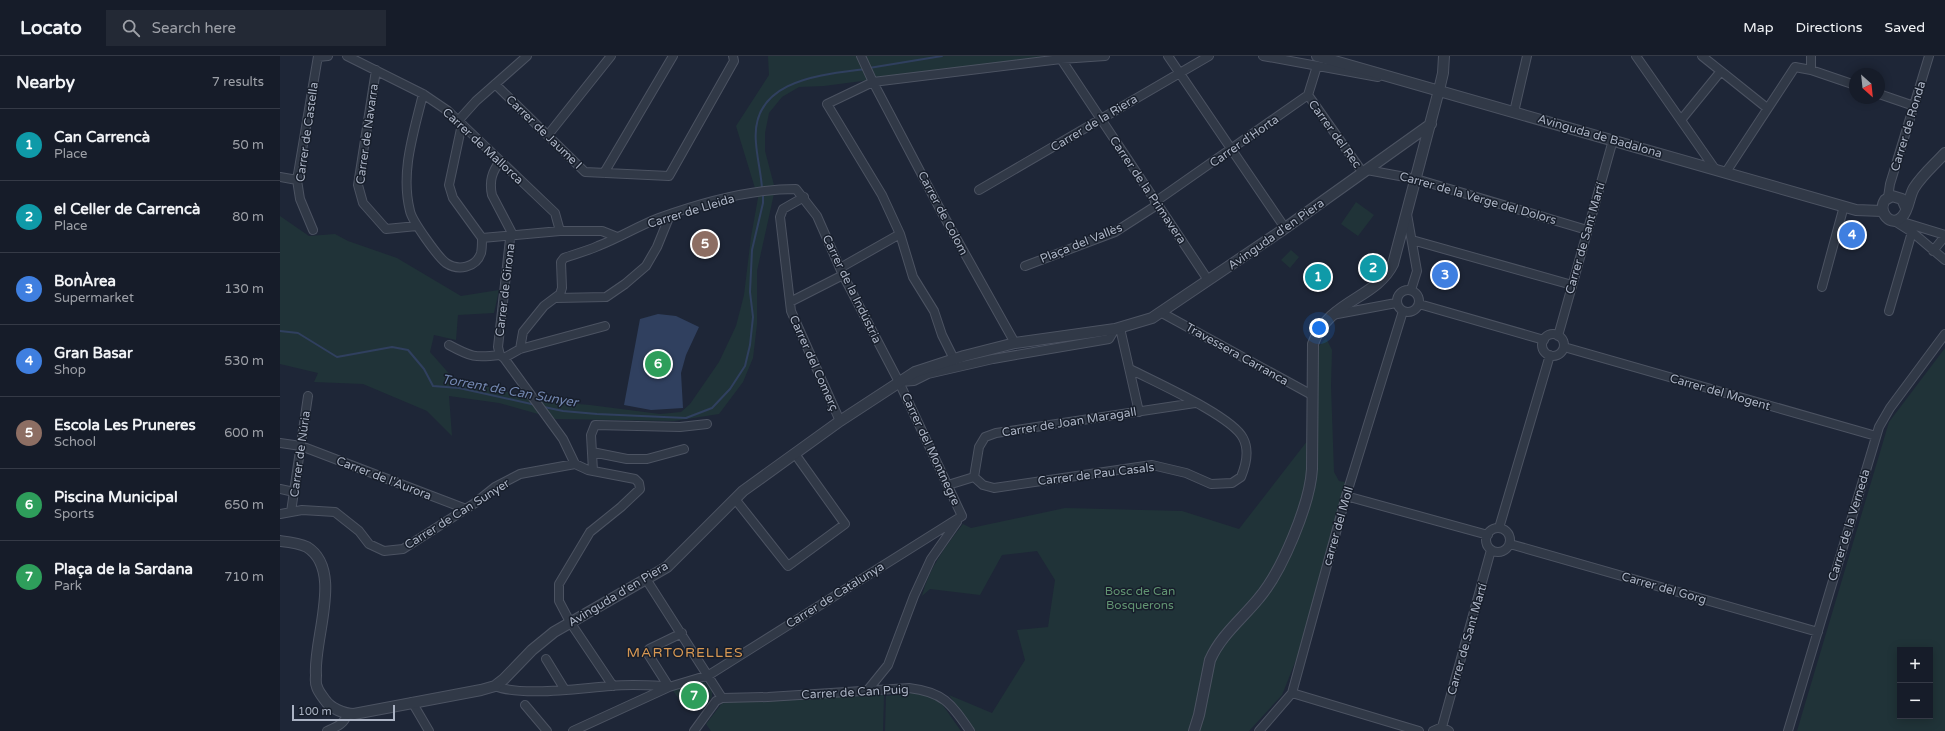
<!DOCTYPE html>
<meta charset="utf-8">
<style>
body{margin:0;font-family:"Varela Round",sans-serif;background:#232935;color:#f1f3f6}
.controls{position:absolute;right:12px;bottom:12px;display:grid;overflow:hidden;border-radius:0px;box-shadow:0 2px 10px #0003}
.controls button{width:36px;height:36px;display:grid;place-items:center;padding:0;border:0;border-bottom:1px solid #353a46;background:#161c29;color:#f1f3f6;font:20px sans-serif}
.compass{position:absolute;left:1569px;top:12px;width:36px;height:36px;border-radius:50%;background:#161c29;box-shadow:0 2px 10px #0003;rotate:153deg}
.scale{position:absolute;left:12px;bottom:10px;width:103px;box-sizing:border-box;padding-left:4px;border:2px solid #abb3c4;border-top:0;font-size:11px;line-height:14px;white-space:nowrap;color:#abb3c4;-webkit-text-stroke:3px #171e2b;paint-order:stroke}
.you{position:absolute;left:1039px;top:272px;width:14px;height:14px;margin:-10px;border:3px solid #fff;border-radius:50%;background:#1a73e8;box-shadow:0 0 0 6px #1a73e833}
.badge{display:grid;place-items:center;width:26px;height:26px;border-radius:50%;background:#2563eb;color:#fff;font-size:13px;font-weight:700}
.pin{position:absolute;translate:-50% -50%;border:2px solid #fff;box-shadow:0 1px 4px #0006}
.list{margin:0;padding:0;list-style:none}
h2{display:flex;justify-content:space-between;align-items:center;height:52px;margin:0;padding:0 16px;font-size:17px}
h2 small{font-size:13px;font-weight:400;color:#9ea1a8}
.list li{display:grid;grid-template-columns:26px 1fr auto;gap:12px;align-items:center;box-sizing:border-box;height:72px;padding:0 16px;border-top:1px solid #353a46}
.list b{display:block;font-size:15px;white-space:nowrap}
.list p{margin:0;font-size:13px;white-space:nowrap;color:#9ea1a8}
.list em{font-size:13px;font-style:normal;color:#9ea1a8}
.icon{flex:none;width:22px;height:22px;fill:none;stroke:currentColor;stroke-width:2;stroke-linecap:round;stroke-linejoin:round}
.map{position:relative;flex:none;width:1665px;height:675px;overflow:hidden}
header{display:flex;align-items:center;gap:24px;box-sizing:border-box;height:56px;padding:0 20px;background:#161c29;border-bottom:1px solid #353a46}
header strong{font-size:19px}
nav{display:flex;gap:22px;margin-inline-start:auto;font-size:14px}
.search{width:280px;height:36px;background:#232935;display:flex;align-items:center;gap:10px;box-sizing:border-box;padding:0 14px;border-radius:0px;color:#9ea1a8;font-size:15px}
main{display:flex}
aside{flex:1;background:#161c29}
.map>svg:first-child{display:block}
.green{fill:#203338;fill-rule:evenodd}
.water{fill:#30405f}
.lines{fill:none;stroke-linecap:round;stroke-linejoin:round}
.stream{stroke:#30405f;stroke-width:2}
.minor-casing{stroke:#4c5362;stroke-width:10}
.tertiary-casing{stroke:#4c5362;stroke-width:12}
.minor{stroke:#313947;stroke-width:8}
.tertiary{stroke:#313947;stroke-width:10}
.labels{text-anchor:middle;stroke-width:3;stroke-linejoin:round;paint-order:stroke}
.street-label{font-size:12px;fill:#abb3c4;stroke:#171e2b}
.park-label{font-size:12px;fill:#629572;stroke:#171e2b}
.water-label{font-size:13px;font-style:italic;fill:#7286af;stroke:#171e2b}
.quarter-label{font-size:14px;letter-spacing:1px;fill:#d89853;stroke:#171e2b}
</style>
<header>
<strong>Locato</strong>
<div class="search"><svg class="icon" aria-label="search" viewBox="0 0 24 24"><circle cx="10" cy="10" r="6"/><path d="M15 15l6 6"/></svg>Search here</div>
<nav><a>Map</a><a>Directions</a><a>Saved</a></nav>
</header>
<main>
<aside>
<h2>Nearby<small>7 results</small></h2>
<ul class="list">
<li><span class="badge" style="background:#0f9aa8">1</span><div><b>Can Carrencà</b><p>Place</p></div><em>50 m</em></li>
<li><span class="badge" style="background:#0f9aa8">2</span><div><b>el Celler de Carrencà</b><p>Place</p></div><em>80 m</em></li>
<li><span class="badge" style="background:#3f7fe0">3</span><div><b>BonÀrea</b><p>Supermarket</p></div><em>130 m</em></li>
<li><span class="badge" style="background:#3f7fe0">4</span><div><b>Gran Basar</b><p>Shop</p></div><em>530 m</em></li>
<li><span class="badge" style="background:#8d6e63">5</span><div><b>Escola Les Pruneres</b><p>School</p></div><em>600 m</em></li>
<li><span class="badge" style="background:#2e9e5b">6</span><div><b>Piscina Municipal</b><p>Sports</p></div><em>650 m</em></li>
<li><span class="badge" style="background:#2e9e5b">7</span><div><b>Plaça de la Sardana</b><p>Park</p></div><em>710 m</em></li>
</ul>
</aside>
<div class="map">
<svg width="1665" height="675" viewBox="0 0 1665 675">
<rect width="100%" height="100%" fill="#1e2637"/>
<path class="green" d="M488 0H773L544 30 519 31 502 41 489 57 485 77V95L495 133 477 215V268L473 302 463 326 439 358 394 365 276 363 219 347 169 340 172 380 147 355 83 328 34 326 38 317 0 308V160L29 180 55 178 68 185 117 202 181 240 219 234 214 257 178 259 176 284 154 279 150 296 173 322 264 345 310 349 380 358 401 356 410 348 439 306 456 270 464 239 471 181 478 142 456 70 489 19Z
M1076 146 1094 159 1078 180 1061 168Z
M1011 194 1019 201 1010 212 1001 204Z
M1046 282 1052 294 1051 330 1054 416 1059 425 1065 426 1018 599 1002 639 969 675H918L935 603 941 591 991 534 1000 520 1029 448 1037 309 1039 290Z
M1665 292V675H1517L1609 366ZM1620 594H1650V660H1620Z
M1028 384 1027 424 1025 435 1002 496 987 526 937 582 929 594 925 607 915 657 909 675H694L669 639 712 657 745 604 737 574 768 571 775 524 757 495 722 499 700 539 650 533 642 540C649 512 665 491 683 468L691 472 785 452 902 455 959 473Z
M425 626 432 635V641L429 644 406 654 392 633Z
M643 636 662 648 681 675H605L606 640Z
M604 639 603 675H431L426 668 443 646Z"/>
<path class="water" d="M378 258 396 260 419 271 406 299 401 317 403 352 371 354 344 349 360 263Z"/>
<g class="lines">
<path class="stream" d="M589 12 662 0
M482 132C481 117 477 102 476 87 470 24 539 19 585 13
M0 275 18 277 57 301 112 291 128 294 144 313 153 330 179 332 256 349
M264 351 283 355 317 358 406 362 432 352 450 333 465 310 470 289 473 261 470 236 472 194 483 147V137"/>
<defs>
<path id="minor" d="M67 0 143 38 168 55 275 157 280 175
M581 0 593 26 661 155 735 287
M888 0 1005 172
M983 0 1098 21
M1356 0 1435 113
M1422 0 1487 52
M38 1 48 0
M781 3 928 224
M96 14 78 129 83 147 106 173 137 170
M1531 14 1575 29
M215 28 305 116 389 120 454 5 453 0
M143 38C134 76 120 116 130 155 132 165 158 201 166 207 178 215 196 212 201 197 202 193 202 187 202 182
M1599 38 1634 50
M1028 39 1083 117
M1234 56 1247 0
M1401 64 1441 15
M178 65 196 45 247 0
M182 68 169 129 173 142 202 182
M268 79 331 0
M220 105C212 116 209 125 212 139L233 179
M1087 114 1136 123 1307 174
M1446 116 1515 11 1531 14V0
M324 117 393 0
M0 121 17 124
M699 134 929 0
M524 141 503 153 500 161 511 255 560 365
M1608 141 1610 128 1649 0
M875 146 1028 39 1037 10
M1127 158 1137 215 1131 234
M1613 164 1632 176 1665 204
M1626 167 1665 179
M33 174 20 143 17 124 38 0
M202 182 280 175H322L337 181
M1132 184 1292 229
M1653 195 1665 180
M745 210 835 176 877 149
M560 212 620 178
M1542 231 1564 150
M1117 245a11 11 0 1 1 22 0a11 11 0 1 1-22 0Z
M276 242 326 241 345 228 366 210 377 191 390 159
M510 246 563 219
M1139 248 1264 284
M1609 255 1632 176
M882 257 1032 339
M1052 259 1116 247
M840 272 859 356
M1262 289a11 11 0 1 1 22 0a11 11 0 1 1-22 0Z
M1278 280 1333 84
M169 289C191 301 195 302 220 299
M1284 291 1596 380
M240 293 243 276 264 250 280 238 282 232 281 206 284 202C295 198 307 195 318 190 339 182 358 170 379 162 423 146 470 133 516 133L537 160 563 219 619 326 682 460
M220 299 224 302 283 383 295 408 308 414 355 423 359 427 360 433 341 451 310 476 279 528V545L290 566 333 630
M220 299 218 291 230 183 233 179
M224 302 240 293 325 270
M674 303 662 279 654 255 633 221 620 178 602 139 547 48 593 26 781 3 825 0
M620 326 634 325 648 318 713 303 829 283 835 273
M0 387 21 390 186 453
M312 396 347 403H367L404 393
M313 415 311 379 315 369 400 371 427 368
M694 421 703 429 714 432 872 409 906 417 931 428 952 427 961 421C966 409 970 395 963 382 952 360 875 326 850 313
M694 421 699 391 705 381 716 377 915 347
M668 429 694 421
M0 433 14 436
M1066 440 1208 479
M455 443 508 510 565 468 515 398
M11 456 28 340
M0 458 22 454 55 456 79 475 89 488 104 495 123 493 195 447 215 431 240 418 295 408
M1219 472 1270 299
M1206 484a12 12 0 1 1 24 0a12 12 0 1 1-24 0Z
M1230 488 1538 576
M366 523 442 642
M266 603 285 634
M215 630C242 641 300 632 331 630 349 628 366 629 384 630L389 631 429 619 682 460
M587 635 608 609 634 540 651 503 677 466
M1012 637 1139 675
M132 646 149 675
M245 649 267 675
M1162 671 1211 494
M47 675C56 671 65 668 67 658
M293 675 389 631 368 598 369 593 402 577
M414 675 436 645 442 642 488 641 629 632C663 636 671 647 690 675
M979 675 1012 637 1066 440 1123 255
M1153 675 1162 671 1169 675
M1508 675 1599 371 1610 352 1665 278"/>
<path id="tertiary" d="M1037 0 1576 154 1602 155
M1626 152 1622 143 1612 140 1605 144C1597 156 1611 172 1622 161 1629 154 1629 140 1634 132 1642 119 1655 108 1665 97
M0 485C9 486 19 487 27 491 64 514 33 583 36 619 36 622 35 627 37 631 38 635 42 640 45 644 50 652 64 658 74 658L201 634 215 630 224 623 252 594 274 576 387 511 463 435 560 365 635 316 684 300 735 287 835 273 872 262 1001 175 1151 68
M914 675 919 659 930 604C941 579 962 563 979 542 1002 515 1030 448 1032 413L1033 288C1048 244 1096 243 1113 208L1159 34 1163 17 1164 0"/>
</defs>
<use href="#minor" class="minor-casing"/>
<use href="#tertiary" class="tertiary-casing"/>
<use href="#minor" class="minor"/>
<use href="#tertiary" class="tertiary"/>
</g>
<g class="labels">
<g class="street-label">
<text transform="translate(814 67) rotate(-31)" y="4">Carrer de la Riera</text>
<text transform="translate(1628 70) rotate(-73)" y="4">Carrer de Ronda</text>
<text transform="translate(27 76) rotate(-82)" y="4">Carrer de Castella</text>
<text transform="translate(264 76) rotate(44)" y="4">Carrer de Jaume I</text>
<text transform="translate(87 78) rotate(-82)" y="4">Carrer de Navarra</text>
<text transform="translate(1055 78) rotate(54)" y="4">Carrer del Rec</text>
<text transform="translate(1320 80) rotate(16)" y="4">Avinguda de Badalona</text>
<text transform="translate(964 85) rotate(-35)" y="4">Carrer d'Horta</text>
<text transform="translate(203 90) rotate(43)" y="4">Carrer de Mallorca</text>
<text transform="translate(868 134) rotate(56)" y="4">Carrer de la Primavera</text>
<text transform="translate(1198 142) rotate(16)" y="4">Carrer de la Verge del Dolors</text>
<text transform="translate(411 155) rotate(-17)" y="4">Carrer de Lleida</text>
<text transform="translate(663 157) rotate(62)" y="4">Carrer de Colom</text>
<text transform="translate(996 178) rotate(-35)" y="4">Avinguda d'en Piera</text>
<text transform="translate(1305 182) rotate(-74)" y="4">Carrer de Sant Martí</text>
<text transform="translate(801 187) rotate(-22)" y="4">Plaça del Vallès</text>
<text transform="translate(572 233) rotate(64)" y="4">Carrer de la Indústria</text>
<text transform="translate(225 234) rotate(-83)" y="4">Carrer de Girona</text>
<text transform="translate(957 298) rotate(29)" y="4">Travessera Carranca</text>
<text transform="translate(534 307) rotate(66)" y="4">Carrer del Comerç</text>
<text transform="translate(1440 336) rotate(16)" y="4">Carrer del Mogent</text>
<text transform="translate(789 366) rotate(-9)" y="4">Carrer de Joan Maragall</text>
<text transform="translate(651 393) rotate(65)" y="4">Carrer del Montnegre</text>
<text transform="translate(20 398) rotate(-82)" y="4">Carrer de Núria</text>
<text transform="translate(816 418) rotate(-7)" y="4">Carrer de Pau Casals</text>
<text transform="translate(104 422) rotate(21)" y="4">Carrer de l'Aurora</text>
<text transform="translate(177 458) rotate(-32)" y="4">Carrer de Can Sunyer</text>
<text transform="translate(1569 469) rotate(-73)" y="4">Carrer de la Verneda</text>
<text transform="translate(1058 470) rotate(-74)" y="4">carrer del Moll</text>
<text transform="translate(1384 532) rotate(16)" y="4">Carrer del Gorg</text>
<text transform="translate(338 538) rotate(-31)" y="4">Avinguda d'en Piera</text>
<text transform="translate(555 539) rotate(-32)" y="4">Carrer de Catalunya</text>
<text transform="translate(1187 583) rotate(-74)" y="4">Carrer de Sant Martí</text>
<text transform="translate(575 636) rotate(-3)" y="4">Carrer de Can Puig</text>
</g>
<g class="park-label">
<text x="860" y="539">Bosc de Can<tspan x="860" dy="14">Bosquerons</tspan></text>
</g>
<g class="water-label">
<text transform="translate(230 334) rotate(10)" y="5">Torrent de Can Sunyer</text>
</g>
<g class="quarter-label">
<text x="405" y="601">MARTORELLES</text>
</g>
</g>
</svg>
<div class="controls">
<button>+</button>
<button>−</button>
</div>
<svg class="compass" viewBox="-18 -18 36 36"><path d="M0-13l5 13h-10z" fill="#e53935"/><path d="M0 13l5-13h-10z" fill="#9ea1a8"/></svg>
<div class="scale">100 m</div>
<div class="you"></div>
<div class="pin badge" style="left:1038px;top:221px;background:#0f9aa8">1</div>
<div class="pin badge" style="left:1093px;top:212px;background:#0f9aa8">2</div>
<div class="pin badge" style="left:1165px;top:219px;background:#3f7fe0">3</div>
<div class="pin badge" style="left:1572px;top:179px;background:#3f7fe0">4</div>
<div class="pin badge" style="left:425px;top:188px;background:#8d6e63">5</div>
<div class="pin badge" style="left:378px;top:308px;background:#2e9e5b">6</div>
<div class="pin badge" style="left:414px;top:640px;background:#2e9e5b">7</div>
</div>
</main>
